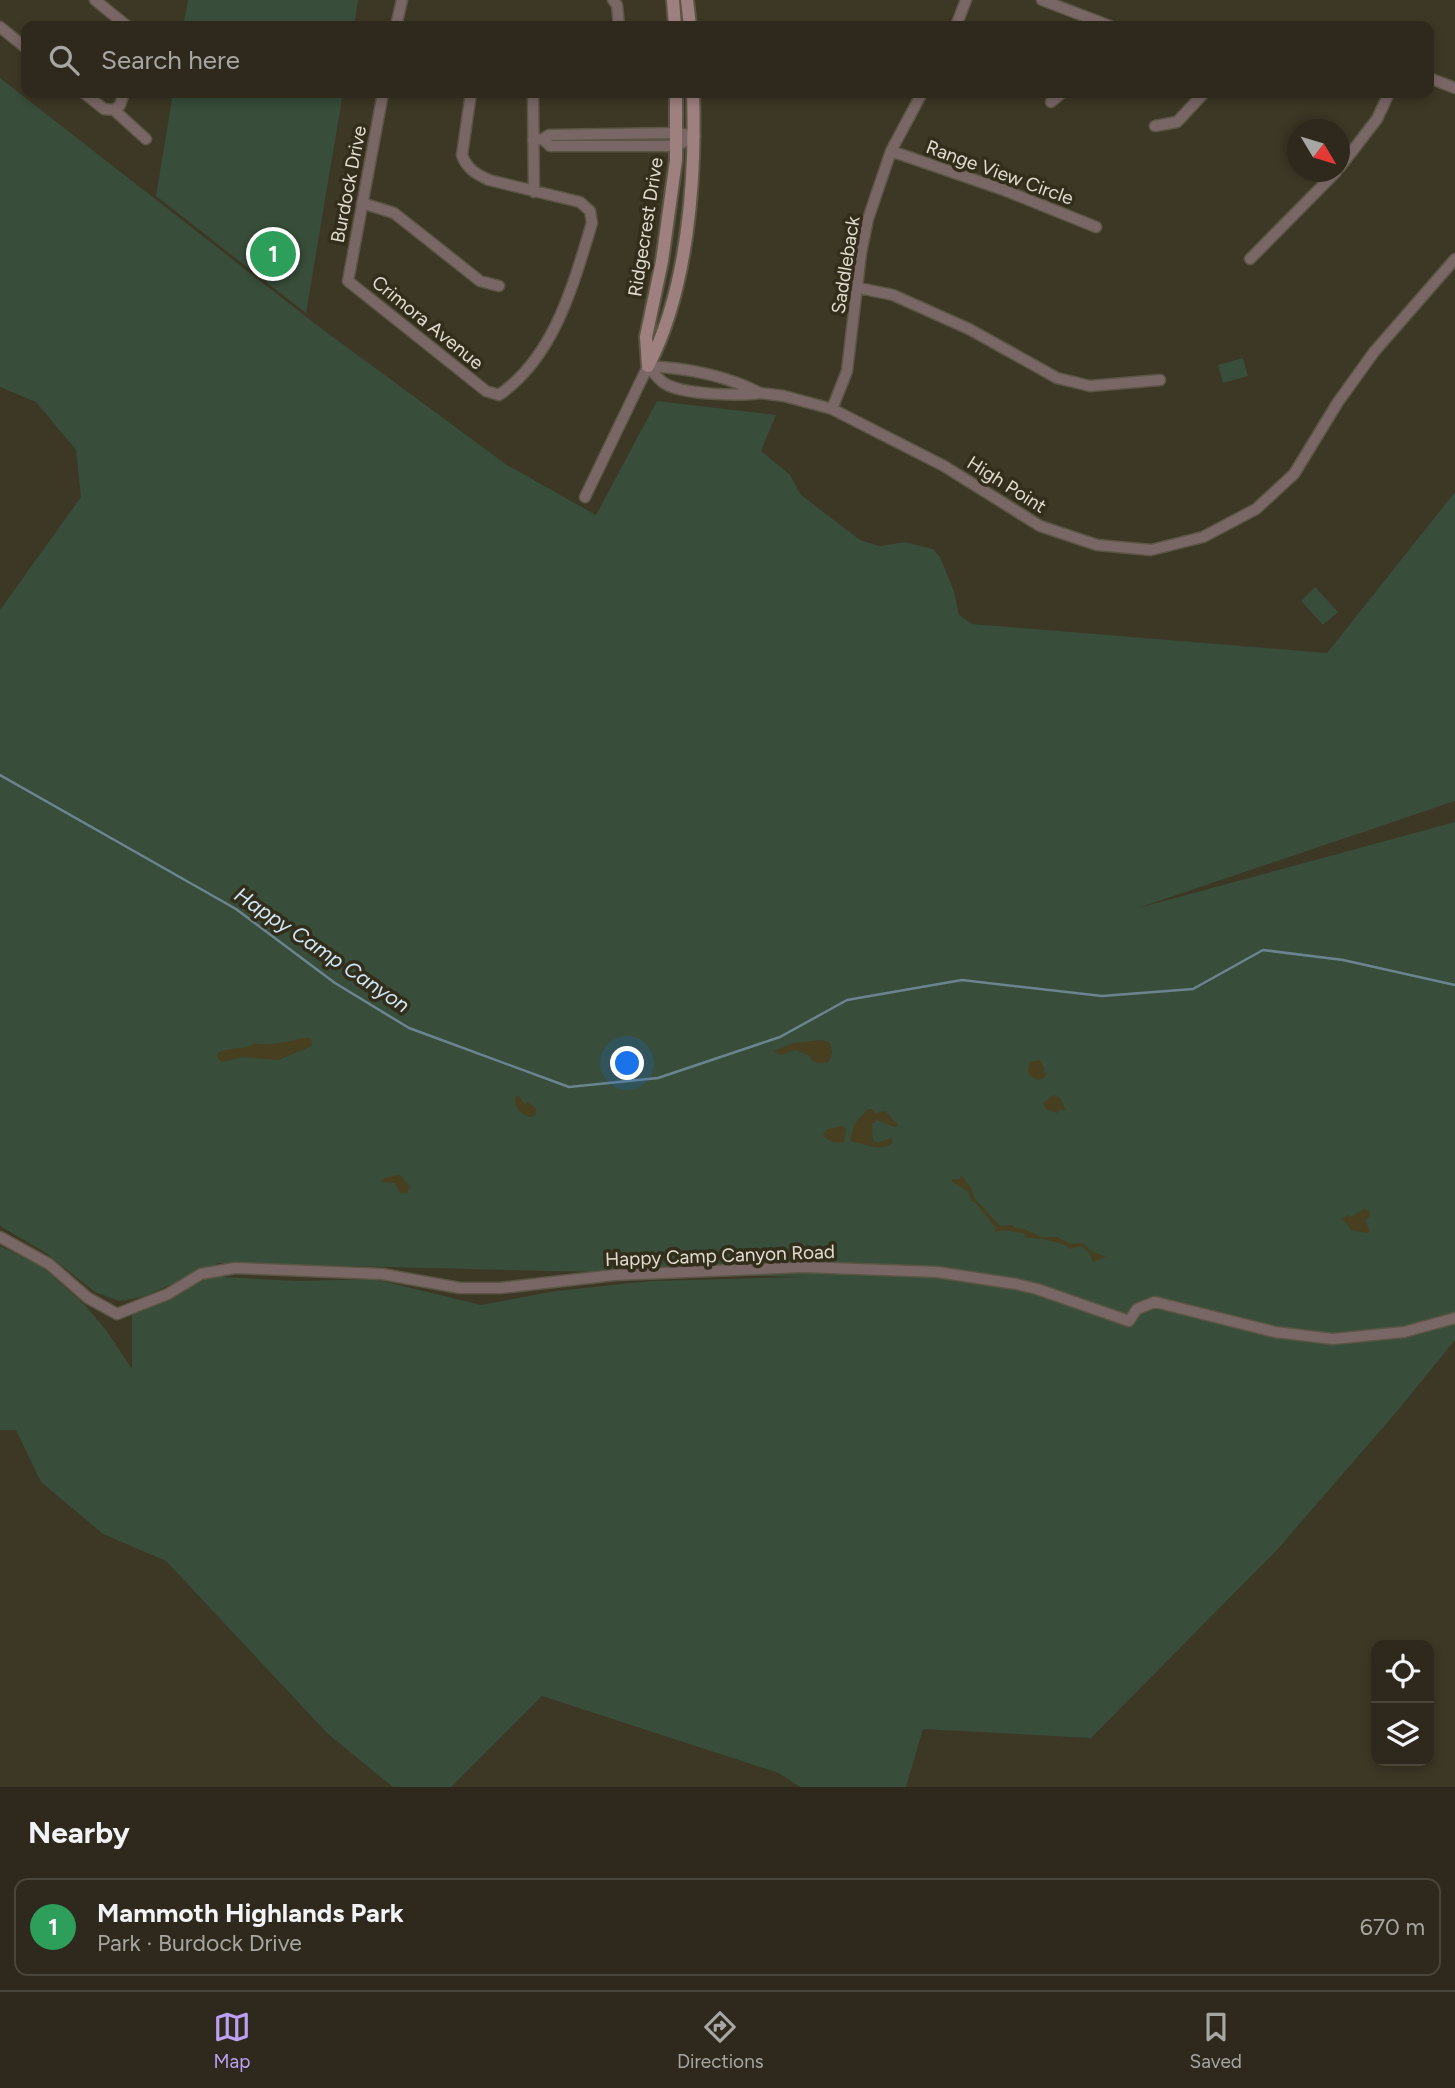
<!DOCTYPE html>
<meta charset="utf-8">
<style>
body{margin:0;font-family:Figtree,sans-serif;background:#3a3529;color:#f1f3f6}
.controls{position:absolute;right:21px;bottom:21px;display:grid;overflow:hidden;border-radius:14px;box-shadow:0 4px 10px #0003}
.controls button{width:63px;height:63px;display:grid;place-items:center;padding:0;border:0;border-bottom:2px solid #49453b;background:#2e291c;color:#f1f3f6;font:35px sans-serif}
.compass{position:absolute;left:1287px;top:119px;width:63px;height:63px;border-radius:50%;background:#2e291c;box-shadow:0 4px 10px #0003;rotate:128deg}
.you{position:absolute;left:628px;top:1064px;width:24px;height:24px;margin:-18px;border:5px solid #fff;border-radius:50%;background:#1a73e8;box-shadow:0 0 0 10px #1a73e833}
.badge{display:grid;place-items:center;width:46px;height:46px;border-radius:50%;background:#bca0f2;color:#fff;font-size:23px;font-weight:700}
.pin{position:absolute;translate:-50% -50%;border:4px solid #fff;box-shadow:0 2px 7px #0006}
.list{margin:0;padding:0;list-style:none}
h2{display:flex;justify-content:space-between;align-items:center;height:91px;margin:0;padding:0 28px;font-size:30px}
h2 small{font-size:23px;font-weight:400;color:#a7a6a3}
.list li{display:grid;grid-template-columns:46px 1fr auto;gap:21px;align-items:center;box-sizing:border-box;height:98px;margin:0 14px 14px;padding:0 14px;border:2px solid #49453b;border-radius:14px}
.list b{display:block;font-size:26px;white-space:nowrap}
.list p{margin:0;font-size:23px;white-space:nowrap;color:#a7a6a3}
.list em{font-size:23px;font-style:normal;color:#a7a6a3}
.icon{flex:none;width:38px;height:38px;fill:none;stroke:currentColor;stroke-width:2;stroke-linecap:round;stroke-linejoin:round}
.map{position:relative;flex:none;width:1455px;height:1787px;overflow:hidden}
.search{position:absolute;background:#2e291c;box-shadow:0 4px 10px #0003;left:21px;right:21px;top:21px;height:77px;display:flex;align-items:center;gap:18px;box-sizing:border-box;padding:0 24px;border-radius:14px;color:#a7a6a3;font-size:26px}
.sheet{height:203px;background:#2e291c}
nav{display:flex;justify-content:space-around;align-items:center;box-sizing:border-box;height:98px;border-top:2px solid #49453b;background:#2e291c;font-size:19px;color:#a7a6a3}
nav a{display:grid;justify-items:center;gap:4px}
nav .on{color:#bca0f2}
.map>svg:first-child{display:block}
.green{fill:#384d3a}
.sand{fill:#473f1f}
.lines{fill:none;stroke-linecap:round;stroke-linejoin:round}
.stream{stroke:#6c8490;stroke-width:2.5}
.street-casing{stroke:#5a5544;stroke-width:13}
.secondary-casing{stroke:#5a5544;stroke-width:16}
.street{stroke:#796765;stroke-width:10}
.secondary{stroke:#9e807f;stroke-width:12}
.labels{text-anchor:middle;stroke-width:7;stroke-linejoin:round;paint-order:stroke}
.street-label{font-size:19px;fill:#e0dcd1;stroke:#332d1b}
.water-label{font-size:21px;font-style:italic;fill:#cfe8f7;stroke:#332d1b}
</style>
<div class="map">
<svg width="1455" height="1787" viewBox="0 0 1455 1787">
<rect width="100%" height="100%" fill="#3d3725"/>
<path class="green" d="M188 0H358L354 26H183Z
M0 78 318 326 507 465 596 515 657 401 776 415 761 451 790 475 801 495 860 540 880 546 905 542 933 549 940 557 954 591 959 615 972 624 1327 653 1455 492V801L1138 908 1455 822V1340L1399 1409 1276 1551 1091 1738 923 1729 906 1787H800L779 1773 542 1696 451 1787H393L328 1734 166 1561 103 1534 41 1482 16 1430H0V1246L41 1266 85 1305 106 1330 132 1369V1312L203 1276 297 1281 374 1279 481 1305 556 1291 650 1281 805 1277 219 1263 143 1297 119 1301 95 1292 46 1253 0 1226V610L81 497 76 450 36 402 0 387Z
M173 93H343L306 313 156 196Z
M1243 358 1248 376 1223 383 1218 365Z
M1315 587 1338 612 1323 625 1301 601Z"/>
<path class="sand" d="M303 1038H311L312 1046 278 1060 243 1057 222 1062 217 1057 219 1052C231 1047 246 1050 255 1043 264 1047 292 1041 303 1038Z
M822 1040 830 1043 832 1053 829 1062C821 1063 814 1065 810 1057L813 1050 810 1056 796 1050C785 1052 784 1059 774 1051L794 1043Z
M1040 1060 1044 1068 1043 1072 1047 1073 1044 1078 1038 1080 1030 1076 1028 1071 1030 1062Z
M518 1095 524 1104 528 1102 536 1109V1114L532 1117C522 1116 515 1109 515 1098Z
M1054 1095 1060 1098 1066 1111 1060 1109 1057 1113 1046 1109 1043 1103Z
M868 1109H873L875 1114 885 1111 898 1125 895 1127 877 1120 872 1124 873 1141 878 1143 891 1138 893 1142C880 1154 867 1143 852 1142L850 1139 856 1122Z
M842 1126 846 1129 844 1142 834 1143 823 1136 826 1130Z
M400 1175 410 1187 407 1193H400L395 1183 382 1182 384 1178Z
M962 1175 973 1192 974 1198 1000 1226 1012 1225 1015 1228 1024 1229 1041 1237H1057L1071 1244 1083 1243 1091 1251 1114 1260 1105 1257 1093 1262 1089 1252 1081 1246 1069 1249 1068 1246C1055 1242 1039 1237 1025 1238L1024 1233 1003 1230 995 1232V1227L975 1202 971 1201 969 1192 951 1181 953 1179 959 1180Z
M1364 1209 1370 1211V1216L1365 1221 1370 1231 1367 1233 1352 1230 1342 1219 1347 1215 1351 1217Z"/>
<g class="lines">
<path class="stream" d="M0 775 236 909 335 983 409 1028 569 1087 658 1078 780 1037 847 1000 962 980 1102 996 1193 989 1263 950 1343 960 1455 985"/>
<defs>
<path id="street" d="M95 0 127 26
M613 0 617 5 619 26
M1042 0 1110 26
M396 26 402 0
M956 26 966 0
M0 27 26 48
M1429 78 1455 88
M84 93 104 109 114 110 120 105 124 93
M383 93 348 281 486 391 499 395C555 356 573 285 592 223L590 211 580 202 489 180C476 174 467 169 462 155L471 93
M533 93 534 192
M1051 102 1062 93
M114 110 146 139
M1155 126 1177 122 1204 93
M533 140 543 139 549 135 676 133 695 136 676 146H550L543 139
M891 151 1004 190 1096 227
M1340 167 1377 119 1389 93
M362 203 394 213 480 281 499 286
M1250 259 1336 172
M859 288 893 295 969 329 1057 378 1090 386 1160 380
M648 366C687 368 725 375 760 393 739 396 682 395 664 383 658 379 653 372 648 366Z
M760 393 784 396 832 409 944 466 1040 526 1097 545 1151 550 1203 537 1256 509 1294 474 1338 402 1374 352 1455 259
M832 409 847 371 861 253 868 219 891 151 922 93
M585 497 648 366
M0 1237 49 1264 88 1298 117 1314 168 1294 201 1274 235 1268 382 1274 460 1288H500L615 1275 804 1267 937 1272 1016 1284 1037 1289 1129 1321 1137 1309 1155 1302 1275 1332 1333 1339 1404 1332 1455 1318"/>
<path id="secondary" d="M673 0 675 26
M687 0 690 26
M648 366C688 290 696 178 693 93
M648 366 646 337 662 261 676 160V93"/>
</defs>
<use href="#street" class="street-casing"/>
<use href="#secondary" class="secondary-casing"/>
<use href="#street" class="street"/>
<use href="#secondary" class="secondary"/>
</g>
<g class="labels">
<g class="street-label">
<text transform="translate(1000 172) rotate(20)" y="7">Range View Circle</text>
<text transform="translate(348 184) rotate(-79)" y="7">Burdock Drive</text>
<text transform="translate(645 227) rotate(-81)" y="7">Ridgecrest Drive</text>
<text transform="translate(845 265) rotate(-81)" y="7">Saddleback</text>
<text transform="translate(428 322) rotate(39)" y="7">Crimora Avenue</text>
<text transform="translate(1007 484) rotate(32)" y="7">High Point</text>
<text transform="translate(720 1255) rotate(-2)" y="7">Happy Camp Canyon Road</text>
</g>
<g class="water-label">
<text transform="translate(322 950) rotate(34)" y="7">Happy Camp Canyon</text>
</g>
</g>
</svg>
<div class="controls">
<button><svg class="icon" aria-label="locate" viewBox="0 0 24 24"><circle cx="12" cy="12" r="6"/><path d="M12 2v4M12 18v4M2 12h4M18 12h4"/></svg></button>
<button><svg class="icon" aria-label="layers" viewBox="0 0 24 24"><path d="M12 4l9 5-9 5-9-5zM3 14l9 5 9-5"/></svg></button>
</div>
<svg class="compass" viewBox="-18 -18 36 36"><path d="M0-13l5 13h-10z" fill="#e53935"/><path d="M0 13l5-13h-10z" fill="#a7a6a3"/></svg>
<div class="you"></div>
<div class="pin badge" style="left:273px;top:254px;background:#2e9e5b">1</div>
<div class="search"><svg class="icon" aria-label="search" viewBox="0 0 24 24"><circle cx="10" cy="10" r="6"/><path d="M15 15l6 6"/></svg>Search here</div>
</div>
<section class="sheet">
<h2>Nearby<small></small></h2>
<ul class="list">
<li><span class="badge" style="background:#2e9e5b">1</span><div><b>Mammoth Highlands Park</b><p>Park · Burdock Drive</p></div><em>670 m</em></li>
</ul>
</section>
<nav>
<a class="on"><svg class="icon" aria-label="map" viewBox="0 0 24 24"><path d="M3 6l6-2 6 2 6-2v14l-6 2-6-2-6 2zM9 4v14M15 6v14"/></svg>Map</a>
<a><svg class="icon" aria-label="directions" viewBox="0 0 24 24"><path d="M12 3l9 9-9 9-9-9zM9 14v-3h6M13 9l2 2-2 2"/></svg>Directions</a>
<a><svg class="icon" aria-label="saved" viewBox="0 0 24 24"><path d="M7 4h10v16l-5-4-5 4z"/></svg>Saved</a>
</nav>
